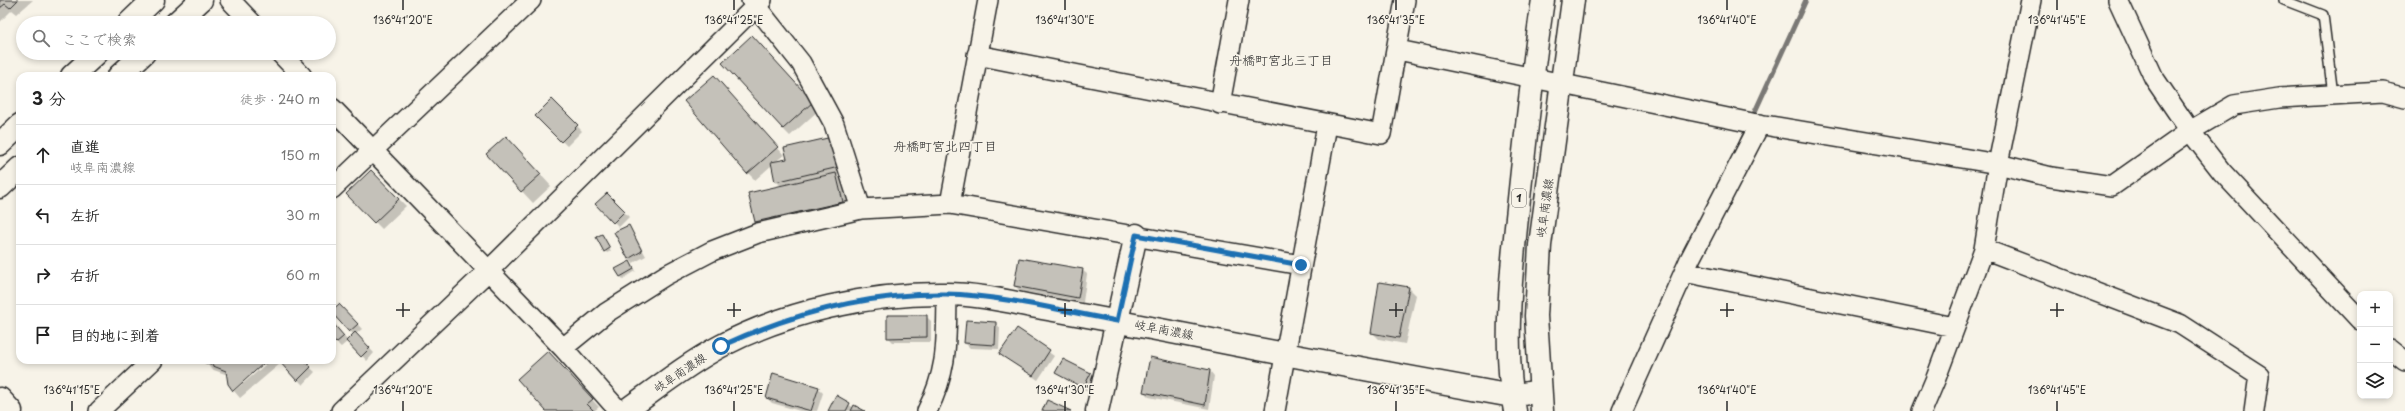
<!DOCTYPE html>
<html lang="ja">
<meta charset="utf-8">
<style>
body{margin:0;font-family:"Playpen Sans","Klee One",sans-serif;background:#f2f2f2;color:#222}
.controls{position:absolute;right:12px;bottom:12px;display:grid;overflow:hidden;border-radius:8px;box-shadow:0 2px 6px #0003}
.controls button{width:36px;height:36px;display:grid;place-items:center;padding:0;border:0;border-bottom:1px solid #e0e0e0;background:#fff;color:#222;font:20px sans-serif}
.stop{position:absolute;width:12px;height:12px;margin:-9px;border:3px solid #1f6fb2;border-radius:50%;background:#fff}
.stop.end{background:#1f6fb2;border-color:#fff;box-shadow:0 1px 4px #0008}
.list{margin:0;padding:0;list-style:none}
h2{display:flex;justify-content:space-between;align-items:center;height:52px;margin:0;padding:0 16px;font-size:17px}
h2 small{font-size:13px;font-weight:400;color:#767676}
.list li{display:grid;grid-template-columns:26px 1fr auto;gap:12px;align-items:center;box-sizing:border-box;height:60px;padding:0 16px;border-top:1px solid #e0e0e0}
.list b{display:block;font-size:15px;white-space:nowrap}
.list p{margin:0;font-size:13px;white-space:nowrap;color:#767676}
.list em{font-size:13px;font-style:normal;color:#767676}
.icon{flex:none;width:22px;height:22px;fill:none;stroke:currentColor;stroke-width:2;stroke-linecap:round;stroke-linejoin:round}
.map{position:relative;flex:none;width:2405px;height:411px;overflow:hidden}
.search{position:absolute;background:#fff;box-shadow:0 2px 6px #0003;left:16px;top:16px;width:320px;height:44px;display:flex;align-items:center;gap:10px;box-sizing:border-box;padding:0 14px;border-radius:22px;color:#767676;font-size:15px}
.panel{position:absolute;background:#fff;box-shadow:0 2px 6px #0003;left:16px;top:72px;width:320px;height:292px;border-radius:12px}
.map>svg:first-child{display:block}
.shadow{fill:#0003}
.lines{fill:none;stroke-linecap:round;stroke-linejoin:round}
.stream{stroke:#7a7874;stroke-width:5}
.building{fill:#c4c1b9;stroke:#2b2b2b}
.service-casing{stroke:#2b2b2b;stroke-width:12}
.minor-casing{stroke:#2b2b2b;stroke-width:22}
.tertiary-casing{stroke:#2b2b2b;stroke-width:25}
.secondary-casing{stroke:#2b2b2b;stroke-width:25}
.primary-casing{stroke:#2b2b2b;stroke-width:25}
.service{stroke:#f7f3e8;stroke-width:9}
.minor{stroke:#f7f3e8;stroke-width:19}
.tertiary{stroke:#f7f3e8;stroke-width:22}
.secondary{stroke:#f7f3e8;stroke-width:22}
.primary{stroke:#f7f3e8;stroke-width:22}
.route{stroke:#1f6fb2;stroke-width:5}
.ticks{fill:none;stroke:#2b2b2b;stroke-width:1.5}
.labels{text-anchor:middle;stroke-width:3.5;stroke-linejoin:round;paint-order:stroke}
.shield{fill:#f7f3e8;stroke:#686764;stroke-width:1}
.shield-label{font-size:11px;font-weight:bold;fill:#2b2b2b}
.street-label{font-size:12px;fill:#2b2b2b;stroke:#f7f3e8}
.neighbourhood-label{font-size:13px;fill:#2b2b2b;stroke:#f7f3e8}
.ticks-label{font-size:10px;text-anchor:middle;fill:#2b2b2b;stroke:#f7f3e8;stroke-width:3.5;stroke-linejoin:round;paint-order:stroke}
</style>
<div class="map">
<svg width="2405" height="411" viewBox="0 0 2405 411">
<rect width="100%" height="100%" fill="#f7f3e8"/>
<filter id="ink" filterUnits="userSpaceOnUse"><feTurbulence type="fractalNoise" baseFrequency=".025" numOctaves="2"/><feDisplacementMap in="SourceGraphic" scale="8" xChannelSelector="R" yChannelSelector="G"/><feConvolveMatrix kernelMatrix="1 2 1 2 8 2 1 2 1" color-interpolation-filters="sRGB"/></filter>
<g filter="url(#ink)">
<path class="shadow" d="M0 0H33L17 14 12 10 0 22Z
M752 37 819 110 790 136 783 129Z
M714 76 784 155 775 162 788 159 831 138 845 174 837 176 843 181 849 209 763 229 756 222 782 187 776 181 772 165 755 180 748 173Z
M552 101 582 131 567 146 536 116Z
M517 149 551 186 533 203 488 155Z
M371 171 406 206 382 229 347 194Z
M607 194 629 217 619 227 596 204Z
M629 226 646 256 633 263 628 258Z
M602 235 611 251 607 253 605 251Z
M632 264 636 271 623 279 621 277Z
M1082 270 1087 274 1083 302 1020 291 1015 286Z
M1409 288 1416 295 1405 344 1379 339 1372 332Z
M332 307 334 310H344L362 329 356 334 374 353 367 361 348 341 341 347 332 338V323L348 341 354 335 332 312Z
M926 316 931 321V342H893L888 337Z
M996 323 1000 328 999 349 970 348 965 343Z
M1017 329 1054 356 1038 380 1000 354Z
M554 359 599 407 594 411H548Z
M204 360H268L234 389V391L229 384 228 375 211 369Z
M271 360H302L315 372 303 385 281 363 240 398 234 391Z
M1210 371 1214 376 1209 409 1149 397 1144 392Z
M1056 373 1090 374 1095 379 1088 392Z
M818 388 823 393 817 411H800L772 403 767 398Z
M837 397 854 408 863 411H829Z"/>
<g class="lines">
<path class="stream" d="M1742 140 1806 0"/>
</g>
<path class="building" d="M0 0H18L10 8 5 4 0 8Z
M752 35 813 102 783 129 722 63Z
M714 75 778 147 747 174 684 101Z
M552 99 578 125 561 142 535 116Z
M506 136 541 174 521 192 486 154Z
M832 137 839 167 775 182 771 162 787 159 784 148Z
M371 170 399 199 374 223 346 194Z
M836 173 843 202 755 222 748 193Z
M607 193 625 211 613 223 595 204Z
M629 225 642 251 628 259 614 232Z
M602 234 610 248 604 252 596 237Z
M1019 258 1083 269 1078 298 1014 286Z
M630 261 634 269 620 277 615 269Z
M1379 282 1409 287 1399 338 1371 333Z
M339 304 358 324 349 332 332 313V310Z
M887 315H927V337L887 338Z
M966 320 996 322 995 345 964 343Z
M332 322 344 336 336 343 332 339Z
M1017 328 1050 350 1033 376 999 354Z
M355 332 370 348 361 357 346 341Z
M548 351 593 399 587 404 594 411H546L517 379Z
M1150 357 1210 370 1205 405 1143 392Z
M1063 359 1091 373 1083 388 1055 373Z
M203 360H270L265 364 264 363 233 391 228 384 226 371 203 362Z
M278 360H304L311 367 297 381Z
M773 373 819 387 811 411 766 398Z
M836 395 850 403 846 411H828Z
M1047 400 1071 411H1042Z
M854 405 865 411H851Z"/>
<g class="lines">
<defs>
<path id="service" d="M2284 0 2323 15 2333 95"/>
<path id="minor" d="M230 0 252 23
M751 0 801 63 834 124 861 209
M2118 0 2154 78 2190 131 2222 172 2360 320
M1398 50 1752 123 1998 164 2051 177 2112 186 2190 131 2234 105 2279 98 2383 92 2405 98
M280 53 302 76
M977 55 1381 134 1405 0
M1220 104 1239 0
M332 108 563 348 619 411
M332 189 531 0
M950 204 988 0
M1984 249 2180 324 2259 375 2254 411
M1684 272 1954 327
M563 348 606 313 666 275 712 251 758 233 861 209 950 204 1301 265
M2390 349 2405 361
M99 411 153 360
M341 411 489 270 762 0
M927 411C949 368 946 340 947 294
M1275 411 1327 125
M1622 411 1690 259 1760 124
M1922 411 1936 378 1984 249 1998 164 2031 0"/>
<path id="tertiary" d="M0 399 11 411
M1097 411 1136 235"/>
<path id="secondary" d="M129 23 153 0
M176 23 201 0
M72 76 97 53
M119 76 144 53
M0 144 20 125
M0 187 20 168"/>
<path id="primary" d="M625 411C656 389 687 364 721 346 788 311 870 293 946 294 978 294 1010 302 1042 308 1094 317 1146 327 1197 337 1302 358 1407 377 1512 396L1539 391
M1515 411C1502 347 1512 264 1519 199 1526 132 1533 66 1543 0
M1542 411 1536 316 1540 245 1573 0"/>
</defs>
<use href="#service" class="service-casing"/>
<use href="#minor" class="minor-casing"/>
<use href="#tertiary" class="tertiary-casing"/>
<use href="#secondary" class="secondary-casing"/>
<use href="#primary" class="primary-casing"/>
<use href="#service" class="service"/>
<use href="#minor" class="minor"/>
<use href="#tertiary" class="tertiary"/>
<use href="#secondary" class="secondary"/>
<use href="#primary" class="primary"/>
</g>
</g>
<g class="lines" filter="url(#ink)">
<path class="route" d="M721 346C791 314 868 293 946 294 999 295 1064 311 1117 321L1136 235 1301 265"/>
</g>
<path class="ticks" d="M403 0V10M734 0V10M1065 0V10M1396 0V10M1727 0V10M2057 0V10M403 303V317M734 303V317M1065 303V317M1396 303V317M1727 303V317M2057 303V317M396 310H410M727 310H741M1058 310H1072M1389 310H1403M1720 310H1734M2050 310H2064M72 401V411M403 401V411M734 401V411M1065 401V411M1396 401V411M1727 401V411M2057 401V411"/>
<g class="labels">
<rect class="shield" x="1512" y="189" width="14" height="18" rx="3"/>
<g class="shield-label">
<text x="1519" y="202">1</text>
</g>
<g class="street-label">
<text transform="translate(1545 208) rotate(-82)" y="4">岐阜南濃線</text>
<text transform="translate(1164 330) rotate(11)" y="4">岐阜南濃線</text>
<text transform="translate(680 373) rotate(-34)" y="4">岐阜南濃線</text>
</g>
<g class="neighbourhood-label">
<text x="1281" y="65">舟橋町宮北三丁目</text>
<text x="945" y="151">舟橋町宮北四丁目</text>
</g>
</g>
<g class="ticks-label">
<text x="403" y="24">136°41'20"E</text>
<text x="734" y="24">136°41'25"E</text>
<text x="1065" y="24">136°41'30"E</text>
<text x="1396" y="24">136°41'35"E</text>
<text x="1727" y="24">136°41'40"E</text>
<text x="2057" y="24">136°41'45"E</text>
<text x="72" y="394">136°41'15"E</text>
<text x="403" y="394">136°41'20"E</text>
<text x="734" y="394">136°41'25"E</text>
<text x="1065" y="394">136°41'30"E</text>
<text x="1396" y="394">136°41'35"E</text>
<text x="1727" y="394">136°41'40"E</text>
<text x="2057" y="394">136°41'45"E</text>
</g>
</svg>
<div class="controls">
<button>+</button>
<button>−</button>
<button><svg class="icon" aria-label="layers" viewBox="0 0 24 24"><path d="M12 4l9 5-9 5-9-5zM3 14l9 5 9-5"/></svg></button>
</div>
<div class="stop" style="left:721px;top:346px"></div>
<div class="stop end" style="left:1301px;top:265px"></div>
<div class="search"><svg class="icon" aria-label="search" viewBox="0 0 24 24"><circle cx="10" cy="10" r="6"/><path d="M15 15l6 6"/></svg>ここで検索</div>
<section class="panel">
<h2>3 分<small>徒歩 · 240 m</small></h2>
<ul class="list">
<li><svg class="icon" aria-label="ahead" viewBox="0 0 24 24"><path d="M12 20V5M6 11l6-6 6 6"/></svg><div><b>直進</b><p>岐阜南濃線</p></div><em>150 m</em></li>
<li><svg class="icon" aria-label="left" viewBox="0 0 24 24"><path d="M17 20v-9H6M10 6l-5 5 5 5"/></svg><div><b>左折</b></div><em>30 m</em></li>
<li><svg class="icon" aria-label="right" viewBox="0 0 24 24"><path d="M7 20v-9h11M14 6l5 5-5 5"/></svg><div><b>右折</b></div><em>60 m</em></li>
<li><svg class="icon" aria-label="arrive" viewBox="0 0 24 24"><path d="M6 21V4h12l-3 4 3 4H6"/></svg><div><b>目的地に到着</b></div></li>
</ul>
</section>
</div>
